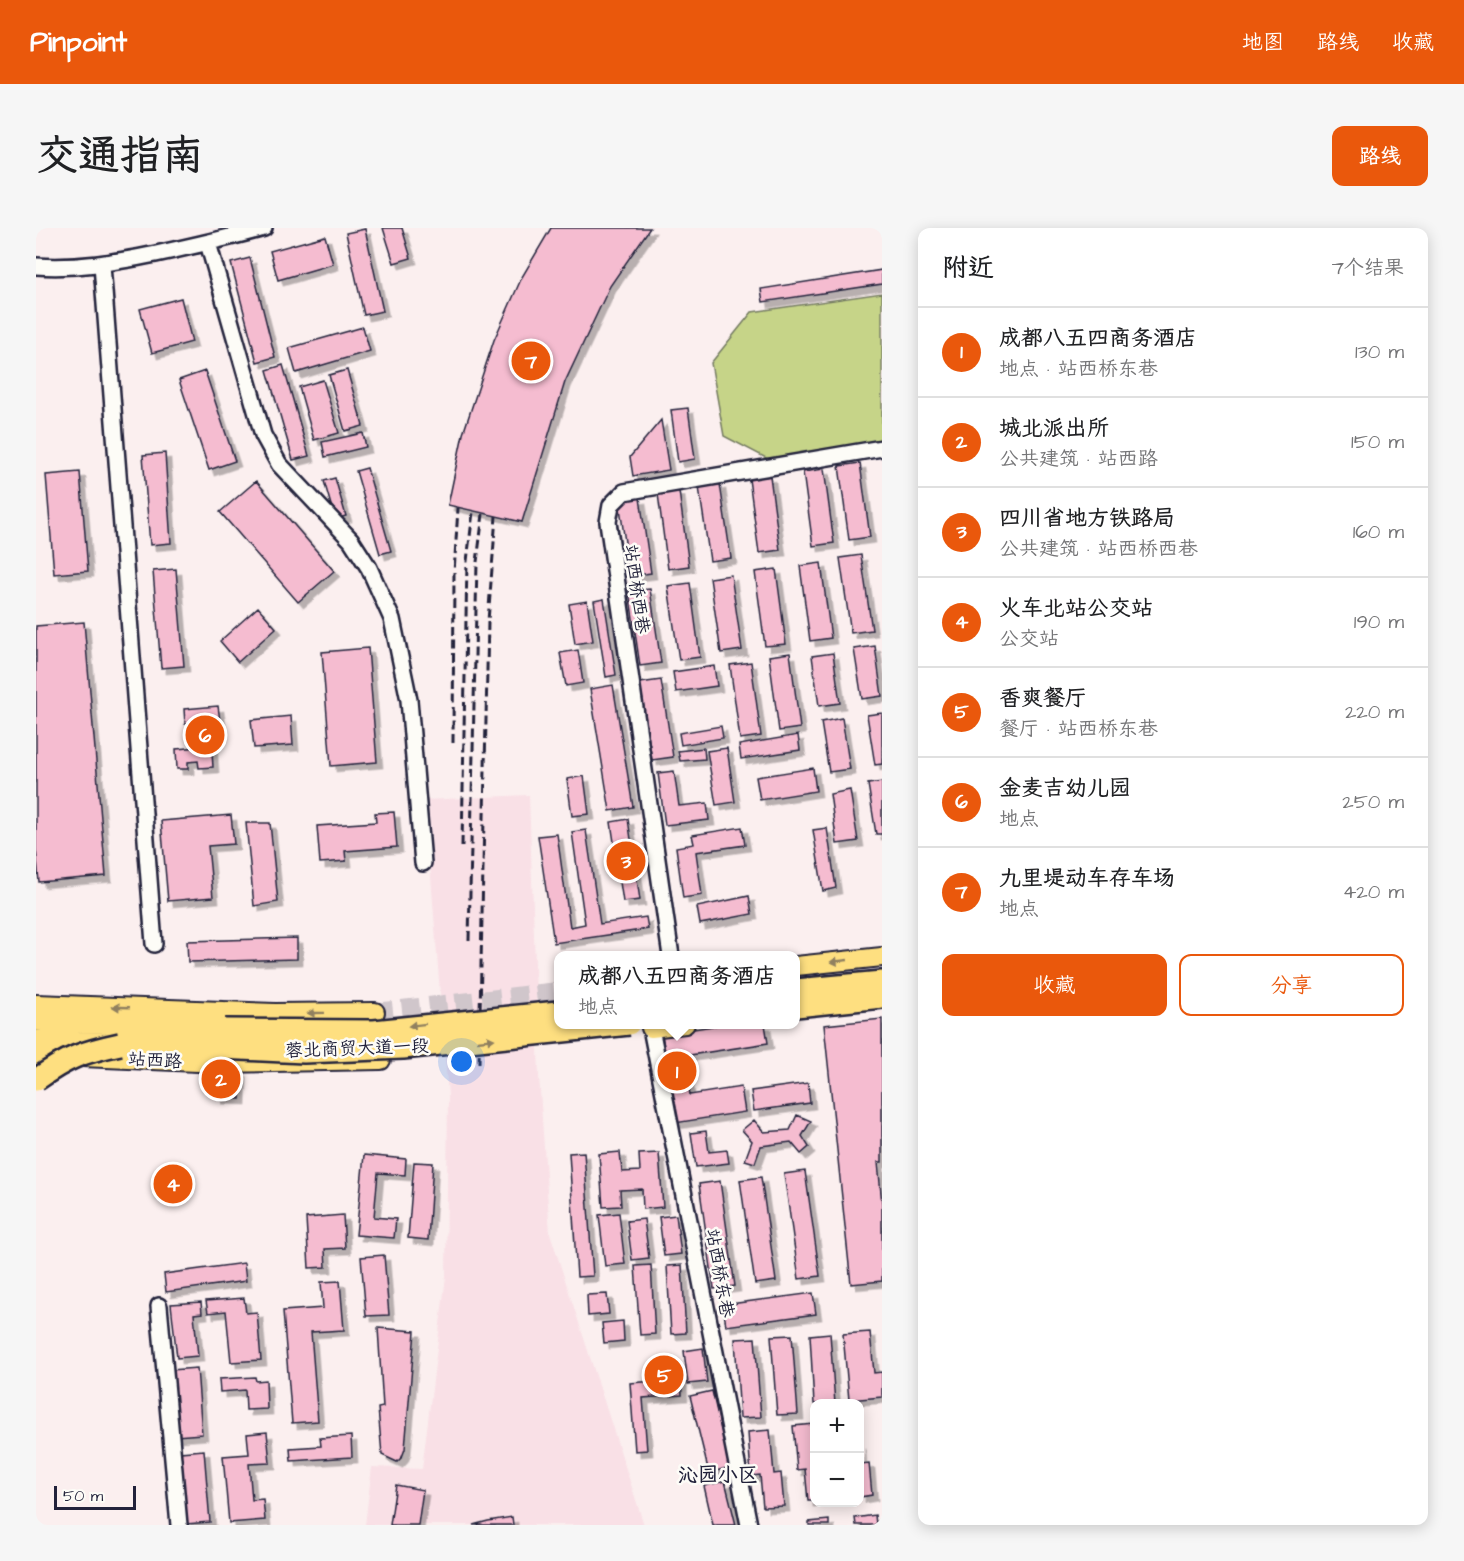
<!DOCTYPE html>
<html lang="zh">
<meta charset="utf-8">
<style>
body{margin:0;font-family:"Architects Daughter","LXGW WenKai TC",sans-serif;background:#f6f6f6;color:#202124}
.controls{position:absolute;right:18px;bottom:18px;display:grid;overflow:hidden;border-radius:12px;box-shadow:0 3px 15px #0003}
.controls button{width:54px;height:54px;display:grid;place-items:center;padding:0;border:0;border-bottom:2px solid #e0e0e0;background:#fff;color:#202124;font:30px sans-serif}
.scale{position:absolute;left:18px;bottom:15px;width:82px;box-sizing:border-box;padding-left:6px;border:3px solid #22223b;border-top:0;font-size:16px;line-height:21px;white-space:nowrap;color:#22223b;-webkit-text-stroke:4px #fdfcf7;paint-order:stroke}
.you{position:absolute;left:426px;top:834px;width:21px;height:21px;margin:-15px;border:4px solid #fff;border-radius:50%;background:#1a73e8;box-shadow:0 0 0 9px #1a73e833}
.badge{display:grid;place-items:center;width:39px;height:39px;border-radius:50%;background:#ea580c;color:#fff;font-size:20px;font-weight:700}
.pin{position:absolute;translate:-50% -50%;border:3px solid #fff;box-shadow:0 2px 6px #0006}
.popup{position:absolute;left:518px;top:723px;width:246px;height:78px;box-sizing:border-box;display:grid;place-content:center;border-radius:12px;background:#fff;filter:drop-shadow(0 2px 4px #0005);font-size:20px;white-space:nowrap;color:#757577}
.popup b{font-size:22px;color:#202124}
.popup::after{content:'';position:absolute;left:50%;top:100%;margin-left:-12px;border:12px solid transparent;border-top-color:#fff}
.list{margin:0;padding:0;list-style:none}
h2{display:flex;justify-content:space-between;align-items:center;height:78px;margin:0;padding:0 24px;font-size:26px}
h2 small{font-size:20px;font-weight:400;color:#757577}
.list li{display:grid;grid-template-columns:39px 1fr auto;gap:18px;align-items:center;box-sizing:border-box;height:90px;padding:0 24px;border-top:2px solid #e0e0e0}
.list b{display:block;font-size:22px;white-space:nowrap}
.list p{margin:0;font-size:20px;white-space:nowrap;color:#757577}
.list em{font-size:20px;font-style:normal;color:#757577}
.actions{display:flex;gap:12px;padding:18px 24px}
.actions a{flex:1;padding:14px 0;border:2px solid #ea580c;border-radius:12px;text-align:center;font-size:21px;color:#ea580c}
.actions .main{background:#ea580c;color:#fff}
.map{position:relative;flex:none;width:846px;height:1297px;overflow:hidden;border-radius:12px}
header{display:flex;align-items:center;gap:36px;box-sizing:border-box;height:84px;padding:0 30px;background:#ea580c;color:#fff}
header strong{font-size:28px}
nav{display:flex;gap:33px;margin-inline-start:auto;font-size:21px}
.intro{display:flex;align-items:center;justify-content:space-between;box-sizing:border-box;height:144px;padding:0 36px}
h1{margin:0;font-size:42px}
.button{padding:15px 27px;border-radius:12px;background:#ea580c;color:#fff;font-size:21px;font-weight:700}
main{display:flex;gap:36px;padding:0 36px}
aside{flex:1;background:#fff;border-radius:12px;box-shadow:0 3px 15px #0003}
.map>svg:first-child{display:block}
.built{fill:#f9e0e6}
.green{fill:#c6d488;stroke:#747b62;stroke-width:1.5}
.building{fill:#f5bcd0;stroke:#22223b;stroke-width:1.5;filter:url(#shadow)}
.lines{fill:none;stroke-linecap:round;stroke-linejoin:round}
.major-tunnel{stroke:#d0c6cb;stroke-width:18;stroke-dasharray:18 9;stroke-linecap:butt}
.minor-casing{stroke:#22223b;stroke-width:20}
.major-casing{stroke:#22223b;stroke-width:22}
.highway-casing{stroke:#22223b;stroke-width:26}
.minor{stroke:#fdfcf7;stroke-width:15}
.major{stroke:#fedf80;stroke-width:18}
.highway{stroke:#fedf80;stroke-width:21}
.rail{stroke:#22223b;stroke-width:3;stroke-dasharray:9 4.5;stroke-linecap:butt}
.highway-bridge-casing{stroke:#22223b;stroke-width:26;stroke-linecap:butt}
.highway-bridge{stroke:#fedf80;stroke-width:21}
.oneway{fill:#90805e}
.labels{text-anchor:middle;stroke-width:5;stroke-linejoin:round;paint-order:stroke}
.street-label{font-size:18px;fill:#22223b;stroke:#fdfcf7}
.neighbourhood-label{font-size:20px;font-weight:bold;fill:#22223b;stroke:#fdfcf7}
</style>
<header>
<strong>Pinpoint</strong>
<nav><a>地图</a><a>路线</a><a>收藏</a></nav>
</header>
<div class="intro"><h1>交通指南</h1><a class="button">路线</a></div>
<main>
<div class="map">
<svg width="846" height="1297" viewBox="0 0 846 1297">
<defs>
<filter id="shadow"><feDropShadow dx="5.5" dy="5.5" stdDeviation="0" flood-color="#0004"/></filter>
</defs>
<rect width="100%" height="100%" fill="#fbefef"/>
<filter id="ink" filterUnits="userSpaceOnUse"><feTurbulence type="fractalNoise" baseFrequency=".0167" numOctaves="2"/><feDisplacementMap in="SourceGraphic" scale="12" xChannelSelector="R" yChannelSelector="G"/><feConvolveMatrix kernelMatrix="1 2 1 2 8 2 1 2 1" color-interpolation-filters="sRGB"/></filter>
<g filter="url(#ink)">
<path class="built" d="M493 567 503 848 514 1005 608 1297H329L336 1239 386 1241 410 1048 412 868 389 572Z"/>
<path class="green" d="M846 65V213L732 231 688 208 675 135 716 84Z"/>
<path class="building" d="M347 0H366L375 30 358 35Z
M515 0H614L574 58 529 154 486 294 412 277 427 206 458 112 486 49Z
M329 1 347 83 328 87 310 5Z
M289 8 297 36 242 52 234 23Z
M214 30 239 129 221 134 195 35Z
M846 42V56L727 74 725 61Z
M145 70 156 114 116 125 104 81Z
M327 99 334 123 260 145 253 120Z
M247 137 273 228 257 232 231 142Z
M311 142 327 198 309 203 293 147Z
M169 143 199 233 173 242 143 152Z
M287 152 303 205 278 212 263 159Z
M652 180 659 231 642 234 635 182Z
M625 192 633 242 597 248 594 229Z
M327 205 330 219 289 229 286 214Z
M129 225 135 315 114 317 107 227Z
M824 235 834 309 813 312 803 238Z
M331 240 355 323 344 326 320 243Z
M788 241 798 315 777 318 767 244Z
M44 244 52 343 18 346 10 247Z
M734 248 744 322 723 325 713 251Z
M299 250 310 288 299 291 288 253Z
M220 253 298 343 262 374 184 284Z
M684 256 695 330 674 333 663 259Z
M643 263 653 338 632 341 622 266Z
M604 270 615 345 594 348 583 273Z
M825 327 836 402 815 405 804 330Z
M785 335 795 410 774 413 764 338Z
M140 341 148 438 125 440 117 343Z
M740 341 750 416 729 418 719 344Z
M695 347 706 422 685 425 674 350Z
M654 355 664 429 643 432 632 358Z
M614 361 625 435 604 438 593 363Z
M568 371 580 447 570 449 558 373Z
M551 373 557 413 539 416 533 376Z
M222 379 240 400 202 434 184 413Z
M48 394 70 648 3 654 0 621V398Z
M839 418 846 468 826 471 818 421Z
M332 420 341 534 295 538 286 424Z
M542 422 547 455 530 458 524 425Z
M754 425 764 500 743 503 733 428Z
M797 425 804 475 783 478 776 428Z
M715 434 725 508 704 511 694 437Z
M678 438 681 458 640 464 637 444Z
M625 452 637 529 616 532 604 455Z
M577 457 597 579 574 583 554 461Z
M182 478 184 493 174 494 177 539 163 540 162 533 152 534V541H141L140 521 164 519 162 495 149 496 148 481Z
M846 485V536L839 537 831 487Z
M255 488 257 517 218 520 215 492Z
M806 490 814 541 793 544 785 494Z
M685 498 687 510 645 517 643 505Z
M762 507 764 522 705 531 703 517Z
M668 520 669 531 644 533 642 523Z
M691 520 699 574 680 577 671 523Z
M777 540 780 563 724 572 720 549Z
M638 543 643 578 671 575 673 592 629 597 622 545Z
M548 548 553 586 536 588 531 551Z
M846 554V606H840L832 556Z
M814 562 822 613 801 616 794 566Z
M358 584 361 619 309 623 310 633 284 635 281 598 340 594 339 585Z
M195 587 198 616 172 618 177 669 132 673 125 593Z
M592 591 604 672 587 674 575 594Z
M210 595H234L242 674 218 678Z
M706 599 709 617 660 624 666 667 647 670 640 619 658 616 656 607Z
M791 600 800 660 787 663 777 602Z
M550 602 564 696 610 689 612 701 518 715 502 608 521 606 534 699 549 696 536 604Z
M713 668 716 686 664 696 661 679Z
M261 710V731L152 734 151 713Z
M846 791V934H842L846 976V1053L815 1056 788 797Z
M689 796H729L732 815 648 828 654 867 705 859 709 884 639 895 626 806Z
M166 843 205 844 204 871 181 870V858L165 857Z
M772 855 774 875 718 883 715 863Z
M761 887 775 893 766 908 773 919 765 926 755 914 725 918 719 935 709 932 716 913 706 902 718 892 728 904 754 902Z
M670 903 673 924 691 922 693 935 660 939 655 905Z
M548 924 557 1048 541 1049 533 925Z
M584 924 586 944 604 943 603 926 623 925 627 979 607 981 606 961 584 962 585 978 567 979 563 926Z
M328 927 370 931 369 947 342 945 338 989 360 991 358 1010 320 1007Z
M378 934 397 935 392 1012 372 1010Z
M769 943 784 1048 763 1051 748 946Z
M725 949 740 1053 719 1056 704 952Z
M684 953 699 1058 678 1061 663 956Z
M583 985 589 1036 569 1038 563 987Z
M307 987 309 1020 289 1021 290 1039 273 1040 270 990Z
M640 987 645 1026 628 1028 623 989Z
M608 991 613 1030 596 1032 591 993Z
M348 1027 353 1087 330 1088 325 1029Z
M208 1035 210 1053 130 1064 128 1046Z
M615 1037 619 1106 604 1107 599 1038Z
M646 1037 650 1105 635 1106 631 1038Z
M304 1053 308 1102 275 1104 282 1193 256 1195 247 1083 287 1080 285 1054Z
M777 1065 780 1086 690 1098 687 1077Z
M571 1066 573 1086 552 1088 551 1067Z
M208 1070 210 1085 221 1084 225 1132 195 1134 190 1083 172 1085 170 1073Z
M165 1074 166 1085 158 1086 162 1128 141 1130 135 1076Z
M587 1093 588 1113 568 1115 566 1095Z
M342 1100 379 1103 369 1221 366 1229 361 1234 346 1227 342 1180 347 1179Z
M834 1104 838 1145 846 1144V1169L813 1172 807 1106Z
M794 1105 799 1176H778L774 1107Z
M756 1107 762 1186 741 1187 735 1108Z
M719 1110 725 1189 704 1190 699 1111Z
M667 1120 671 1154 652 1156 648 1123Z
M161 1140 166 1206 140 1208 135 1142Z
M219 1149 220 1153 230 1152 231 1181 210 1182 209 1162 184 1164 183 1151Z
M645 1151 646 1167 607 1170 611 1222 599 1223 594 1155Z
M676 1163 694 1239 673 1245 654 1168Z
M778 1196V1273H772L769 1241 761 1242 757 1198Z
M734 1202 738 1246 745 1245 748 1278 727 1279 724 1247 715 1248 712 1204Z
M231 1204 234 1235 213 1236 216 1272 227 1271 229 1292 193 1295 187 1228 213 1226 211 1206Z
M315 1208 316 1229 255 1233 254 1220 285 1218 284 1210Z
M824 1215 825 1236 833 1235 836 1267 824 1269Z
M168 1222 174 1294 150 1296 144 1224Z
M689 1253 700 1297H677L668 1258Z
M360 1257 387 1262 382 1297H354Z
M839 1287 840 1297H820L819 1290Z
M476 1289 477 1297H437L452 1293Z
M793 1292V1297H773V1294Z"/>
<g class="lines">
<path class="major-tunnel" d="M339 784 522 763"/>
<defs>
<path id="minor" d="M172 15 227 207 243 236 315 312 333 340 356 391 373 472 387 635
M66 37 118 716
M0 38C41 41 80 34 120 26 157 18 192 10 228 0
M635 728 572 294 575 277 588 264 846 220
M615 800 713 1297
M123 1078 143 1297"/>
<path id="major" d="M760 738 846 729
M0 776 239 785 339 784
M615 800 649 796
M0 827 185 835 345 832"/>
<path id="highway" d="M760 762 846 754
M760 778 846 769
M0 792 81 795 189 802
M0 813 182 820"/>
</defs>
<use href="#minor" class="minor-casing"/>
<use href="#major" class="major-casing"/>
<use href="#highway" class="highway-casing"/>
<use href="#minor" class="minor"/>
<use href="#major" class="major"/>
<use href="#highway" class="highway"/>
<path class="rail" d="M417 515 418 345 422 280
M426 618 431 333 437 284
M433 712 441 334 447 286
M443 835 452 393 460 288"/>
<defs>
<path id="highway-bridge" d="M189 802 338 803 522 784
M182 820 268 824 367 820 593 796
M0 852C32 829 47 824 84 816"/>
</defs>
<use href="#highway-bridge" class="highway-bridge-casing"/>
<use href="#highway-bridge" class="highway-bridge"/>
</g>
<defs><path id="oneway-solid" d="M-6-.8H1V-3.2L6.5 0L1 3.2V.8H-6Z" transform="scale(1.5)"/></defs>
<g class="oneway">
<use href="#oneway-solid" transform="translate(803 733) rotate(174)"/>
<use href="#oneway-solid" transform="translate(85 779) rotate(-178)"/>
<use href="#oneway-solid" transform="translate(280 785) rotate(179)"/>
<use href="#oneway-solid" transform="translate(381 797) rotate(173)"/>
<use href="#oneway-solid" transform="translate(450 812) rotate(-6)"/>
</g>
</g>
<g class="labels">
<g class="street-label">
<text transform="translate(601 361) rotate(82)" y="6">站西桥西巷</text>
<text transform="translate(321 820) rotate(-2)" y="6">蓉北商贸大道一段</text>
<text transform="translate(119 832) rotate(3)" y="6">站西路</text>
<text transform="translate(684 1045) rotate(80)" y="6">站西桥东巷</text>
</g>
<g class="neighbourhood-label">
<text x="682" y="1253">沁园小区</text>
</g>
</g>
</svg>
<div class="controls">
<button>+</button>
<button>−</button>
</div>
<div class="scale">50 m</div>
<div class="you"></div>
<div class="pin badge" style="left:641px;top:843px">1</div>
<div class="popup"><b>成都八五四商务酒店</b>地点</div>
<div class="pin badge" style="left:185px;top:851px">2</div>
<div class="pin badge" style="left:590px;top:633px">3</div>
<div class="pin badge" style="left:137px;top:956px">4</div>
<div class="pin badge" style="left:628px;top:1147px">5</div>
<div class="pin badge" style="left:169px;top:507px">6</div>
<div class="pin badge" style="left:495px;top:133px">7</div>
</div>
<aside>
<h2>附近<small>7个结果</small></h2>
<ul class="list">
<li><span class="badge">1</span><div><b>成都八五四商务酒店</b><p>地点 · 站西桥东巷</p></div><em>130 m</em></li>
<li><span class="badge">2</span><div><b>城北派出所</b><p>公共建筑 · 站西路</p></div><em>150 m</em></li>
<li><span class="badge">3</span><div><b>四川省地方铁路局</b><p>公共建筑 · 站西桥西巷</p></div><em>160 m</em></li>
<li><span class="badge">4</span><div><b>火车北站公交站</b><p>公交站</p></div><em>190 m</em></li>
<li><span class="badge">5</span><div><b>香爽餐厅</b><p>餐厅 · 站西桥东巷</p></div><em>220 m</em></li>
<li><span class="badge">6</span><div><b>金麦吉幼儿园</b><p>地点</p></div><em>250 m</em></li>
<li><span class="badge">7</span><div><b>九里堤动车存车场</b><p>地点</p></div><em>420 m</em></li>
</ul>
<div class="actions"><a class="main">收藏</a><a>分享</a></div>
</aside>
</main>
